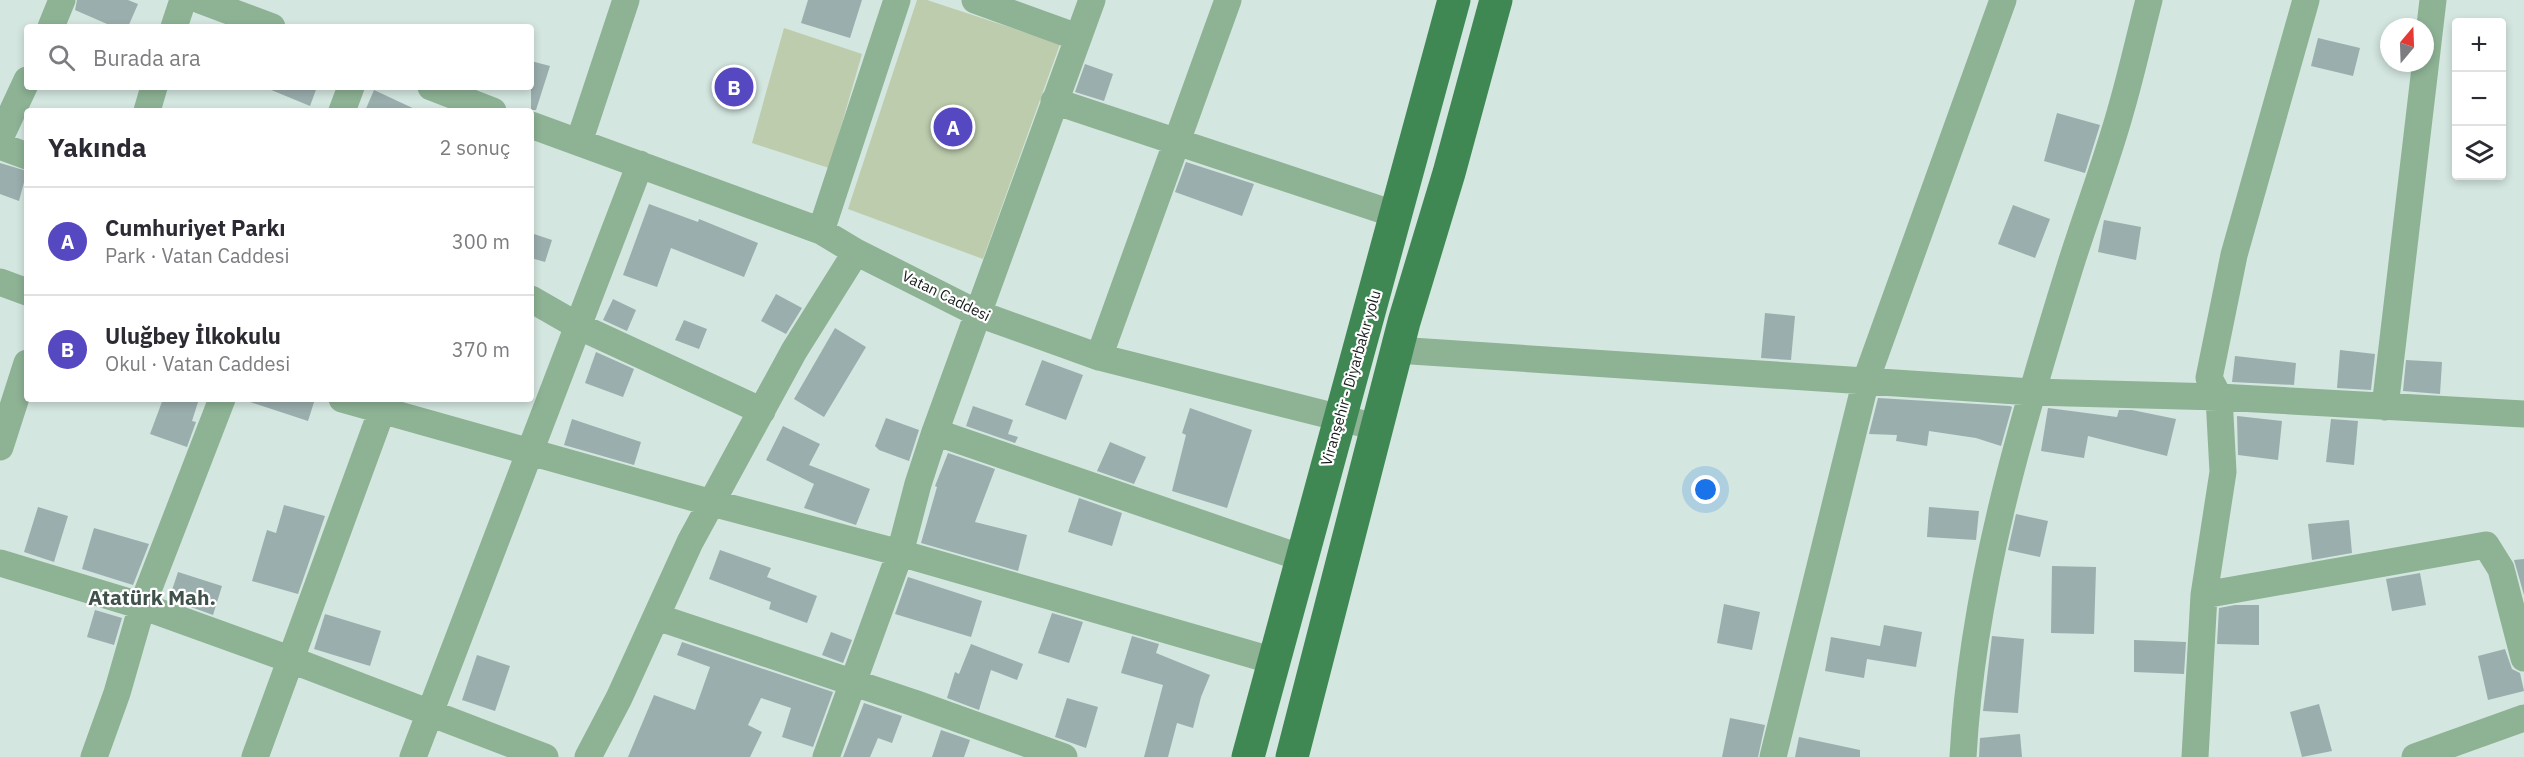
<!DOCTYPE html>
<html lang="tr">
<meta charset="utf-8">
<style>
body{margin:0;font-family:"IBM Plex Sans",sans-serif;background:#f7f7f7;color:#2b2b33}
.controls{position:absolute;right:18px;top:18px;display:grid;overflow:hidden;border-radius:6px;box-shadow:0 3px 9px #0003}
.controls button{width:54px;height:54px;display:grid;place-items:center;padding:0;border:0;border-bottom:2px solid #e1e1e2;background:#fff;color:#2b2b33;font:30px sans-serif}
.compass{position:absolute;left:2380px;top:18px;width:54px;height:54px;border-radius:50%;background:#fff;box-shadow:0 3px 9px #0003;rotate:19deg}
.you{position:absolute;left:1706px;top:490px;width:21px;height:21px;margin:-15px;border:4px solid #fff;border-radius:50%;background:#1a73e8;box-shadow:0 0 0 9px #1a73e833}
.badge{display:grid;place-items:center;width:39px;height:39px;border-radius:50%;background:#5548c0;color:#fff;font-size:20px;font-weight:700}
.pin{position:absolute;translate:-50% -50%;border:3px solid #fff;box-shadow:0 2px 6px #0006}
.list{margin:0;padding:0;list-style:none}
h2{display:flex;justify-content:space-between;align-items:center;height:78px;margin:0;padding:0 24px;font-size:26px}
h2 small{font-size:20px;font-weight:400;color:#7c7c81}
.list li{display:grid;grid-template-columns:39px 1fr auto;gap:18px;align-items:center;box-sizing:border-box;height:108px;padding:0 24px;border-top:2px solid #e1e1e2}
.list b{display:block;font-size:22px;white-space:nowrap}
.list p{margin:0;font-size:20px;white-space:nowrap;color:#7c7c81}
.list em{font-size:20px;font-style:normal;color:#7c7c81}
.icon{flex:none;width:33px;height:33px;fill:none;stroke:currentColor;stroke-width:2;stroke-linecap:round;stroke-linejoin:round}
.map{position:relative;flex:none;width:2524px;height:757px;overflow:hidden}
.search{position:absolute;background:#fff;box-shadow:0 3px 9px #0003;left:24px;top:24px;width:510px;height:66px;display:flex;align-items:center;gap:15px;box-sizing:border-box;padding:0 21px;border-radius:6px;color:#7c7c81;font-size:22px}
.panel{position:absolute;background:#fff;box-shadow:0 3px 9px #0003;left:24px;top:108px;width:510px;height:294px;border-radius:6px}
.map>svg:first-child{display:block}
.green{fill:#bdccad}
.building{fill:#9aaead}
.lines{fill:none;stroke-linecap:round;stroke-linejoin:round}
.minor{stroke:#8db294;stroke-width:27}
.major{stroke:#3f8853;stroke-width:33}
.labels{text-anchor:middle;stroke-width:4.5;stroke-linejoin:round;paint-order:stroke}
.street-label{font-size:15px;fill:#151c1a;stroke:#fff}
.district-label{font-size:21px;font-weight:bold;fill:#40514b;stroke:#fff}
</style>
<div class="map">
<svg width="2524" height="757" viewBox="0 0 2524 757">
<rect width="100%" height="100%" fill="#d3e6df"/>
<path class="green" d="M917 0H927L1060 44 983 259 848 209Z
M784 28 862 54 829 168 752 143Z"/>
<path class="building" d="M77 0H128L138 4 128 27H114L75 10Z
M808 0H862L850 38 801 23Z
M2318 38 2360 48 2353 76 2311 66Z
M531 61 550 66 536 110H531Z
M1085 64 1113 74 1104 101 1075 92Z
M264 87H317L310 106Z
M374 90 419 111H365Z
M2057 113 2100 125 2085 173 2044 161Z
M1186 162 1254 184 1242 216 1175 192Z
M0 163 27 171 19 201 0 194Z
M649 204 698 222 699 219 758 243 744 277 671 248 657 287 623 275Z
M2013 205 2050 219 2035 258 1998 244Z
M2104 220 2141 227 2136 260 2098 252Z
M531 233 552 240 545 262 531 258Z
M776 294 802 308 786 334 761 321Z
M613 299 636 310 627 331 603 320Z
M1765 313 1795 316 1791 360 1761 358Z
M684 320 707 329 699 349 675 340Z
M835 328 866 347 824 417 794 399Z
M2340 350 2375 354 2371 390 2337 388Z
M596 352 634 369 623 397 585 383Z
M2235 356 2296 363 2294 385 2232 382Z
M1042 360 1083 375 1066 420 1025 405Z
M2406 360 2442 362 2440 394 2403 391Z
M1878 398 2010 406 2012 407 2001 446 1976 438 1929 431 1927 446 1896 441 1897 435 1869 434Z
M163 399H199L192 421 196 422 187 447 150 434Z
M251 399H315L308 421 250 402Z
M973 406 1013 420 1008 434 1018 437 1015 443 966 426Z
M1190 408 1252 430 1227 508 1172 491 1186 435 1182 433Z
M2048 408 2117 417 2119 410H2132L2176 419 2167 456 2088 436 2084 458 2041 451Z
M2237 416 2282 421 2278 460 2238 455Z
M886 418 919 430 909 461 879 450 875 446Z
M572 419 641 442 634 465 564 445Z
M2331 419 2358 421 2354 465 2326 462Z
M783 426 820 444 809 465 870 489 856 525 804 508 814 484 766 460Z
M1110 442 1146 457 1134 484 1097 471Z
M948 453 995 469 975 522 1027 535 1018 571 921 543 937 487 935 486Z
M1079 498 1122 513 1112 546 1068 532Z
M284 505 325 516 298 594 252 581 267 530 276 533Z
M38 507 68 516 54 562 24 552Z
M1929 507 1979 511 1976 540 1927 537Z
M2016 514 2048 521 2040 557 2008 550Z
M2349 520 2352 553 2312 560 2308 524Z
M94 528 149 544 133 585 82 569Z
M720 550 771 568 767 577 817 596 807 623 769 609 771 602 709 579Z
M2524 559V595L2514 560Z
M2052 566 2096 567 2094 634 2051 633Z
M178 572 222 586 213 615 169 599Z
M2420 573 2426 605 2392 611 2386 579Z
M908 577 982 601 971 637 895 614Z
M1724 604 1760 612 1752 650 1717 643Z
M2235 605H2259V645L2217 644 2219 608Z
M95 610 122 618 114 645 87 637Z
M1052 613 1083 622 1069 663 1038 653Z
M325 614 381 631 370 666 314 649Z
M1884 625 1922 632 1916 667 1867 659 1864 678 1825 671 1831 637 1880 646Z
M831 632 852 640 843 663 822 655Z
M1132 636 1159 644 1156 653 1210 675 1201 697 1193 728 1177 723 1168 757H1144L1163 685 1121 673Z
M1992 636 2024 639 2018 713 1983 711Z
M2134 640 2186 642 2184 674 2134 672Z
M682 642 833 692 813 747 782 737 791 708 761 698 748 725 762 732 750 757H628L654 695 695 710 710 667 677 655Z
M971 644 1023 664 1017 680 991 670 979 710 947 698 955 672 959 674Z
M2505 649 2512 669 2520 673 2524 691 2488 700 2478 656Z
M477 655 510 666 495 711 462 700Z
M1067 698 1098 707 1086 748 1055 737Z
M864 703 902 716 892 743 878 738 870 757H843Z
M2319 704 2332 751 2302 757 2290 712Z
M1730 718 1765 725 1758 757H1722Z
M941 730 970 740 964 757H932Z
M2020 734 2022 757H1979L1980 738Z
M1799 737 1860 750V757H1795Z"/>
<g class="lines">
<path class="minor" d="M200 0 272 27
M975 0 1077 37
M51 27 62 0
M174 27 183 0
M431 87 493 111
M1054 101 1397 215
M147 111 154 87
M342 111 351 87
M531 125 821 231 856 252 979 314 1099 357 1376 427
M0 138 27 80
M579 142 626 0
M0 146 27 156
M821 231 897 0
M0 282 27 292
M531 299 578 326 762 411
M1396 350 2032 392 2219 397 2524 414
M1099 357 1228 0
M342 399 712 503 900 553 1274 661
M2385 407 2433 0
M935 432 1302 558
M0 447 27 363
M0 563 142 606 289 659 545 757
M2204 595 2486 545 2501 569 2524 658
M657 617 914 703 1064 757
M94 757 117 693 142 606 222 399
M255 757 386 399
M413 757 640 164
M588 757 619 698 690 542 794 351 856 252
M826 757 900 553 918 484 935 432 1092 0
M1773 757 1866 380 2003 0
M1963 757C1972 590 2020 428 2069 270 2086 215 2107 161 2122 106 2132 71 2140 35 2149 0
M2195 757 2204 595 2223 472 2219 397 2209 378 2234 255 2306 0
M2415 757 2524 718"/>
<path class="major" d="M1248 757 1454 0
M1292 757 1404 322 1449 173 1496 0"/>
</g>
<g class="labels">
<g class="street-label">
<text transform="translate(946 296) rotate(26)" y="5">Vatan Caddesi</text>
<text transform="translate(1351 378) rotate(-74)" y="5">Viranşehir - Diyarbakır yolu</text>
</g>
<g class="district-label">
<text x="152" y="605">Atatürk Mah.</text>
</g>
</g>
</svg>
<div class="controls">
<button>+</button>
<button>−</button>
<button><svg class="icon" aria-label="layers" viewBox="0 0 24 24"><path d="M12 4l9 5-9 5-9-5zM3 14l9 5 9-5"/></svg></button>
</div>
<svg class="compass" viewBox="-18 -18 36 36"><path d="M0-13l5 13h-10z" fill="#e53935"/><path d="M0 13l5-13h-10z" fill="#7c7c81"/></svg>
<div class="you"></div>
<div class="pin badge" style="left:953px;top:127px">A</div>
<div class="pin badge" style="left:734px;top:87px">B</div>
<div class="search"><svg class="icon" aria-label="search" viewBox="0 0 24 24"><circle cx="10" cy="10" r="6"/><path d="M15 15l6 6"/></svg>Burada ara</div>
<section class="panel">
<h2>Yakında<small>2 sonuç</small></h2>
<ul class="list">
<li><span class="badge">A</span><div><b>Cumhuriyet Parkı</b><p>Park · Vatan Caddesi</p></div><em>300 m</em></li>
<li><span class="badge">B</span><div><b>Uluğbey İlkokulu</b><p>Okul · Vatan Caddesi</p></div><em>370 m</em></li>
</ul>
</section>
</div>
